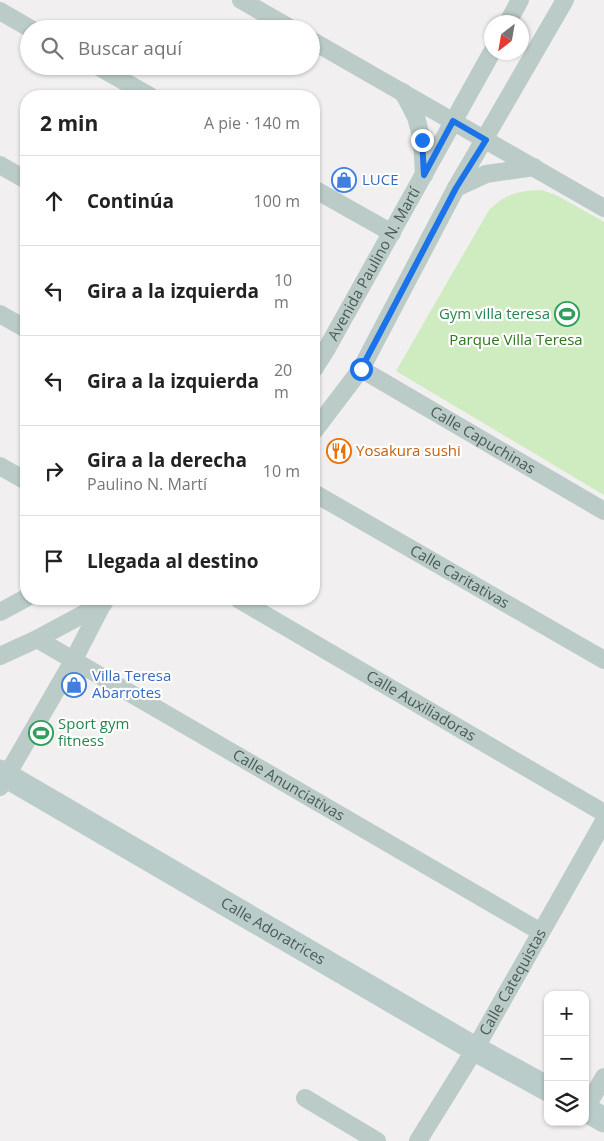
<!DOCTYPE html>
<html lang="es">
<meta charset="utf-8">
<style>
body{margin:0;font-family:"Open Sans",sans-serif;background:#f2f2f2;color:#222}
.controls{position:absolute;right:15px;bottom:15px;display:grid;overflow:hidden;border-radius:10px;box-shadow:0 1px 4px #0004}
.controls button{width:45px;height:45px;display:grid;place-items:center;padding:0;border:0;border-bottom:1px solid #e0e0e0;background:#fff;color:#222;font:25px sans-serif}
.compass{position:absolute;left:484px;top:15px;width:45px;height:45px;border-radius:50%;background:#fff;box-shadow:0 1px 4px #0004;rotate:211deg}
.stop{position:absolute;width:15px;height:15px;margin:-11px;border:4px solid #1a73e8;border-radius:50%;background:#fff}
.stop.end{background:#1a73e8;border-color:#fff;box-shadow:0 1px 5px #0008}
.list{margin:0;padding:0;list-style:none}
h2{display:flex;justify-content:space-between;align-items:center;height:65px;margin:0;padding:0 20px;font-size:21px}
h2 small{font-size:16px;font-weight:400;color:#767676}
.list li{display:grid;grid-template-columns:32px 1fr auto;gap:15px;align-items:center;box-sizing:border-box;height:90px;padding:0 20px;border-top:1px solid #e0e0e0}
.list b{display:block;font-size:19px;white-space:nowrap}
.list p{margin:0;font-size:16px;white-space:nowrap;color:#767676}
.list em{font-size:16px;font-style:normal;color:#767676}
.icon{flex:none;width:28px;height:28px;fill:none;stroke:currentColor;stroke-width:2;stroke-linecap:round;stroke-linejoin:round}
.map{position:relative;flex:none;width:604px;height:1141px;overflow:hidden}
.search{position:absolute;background:#fff;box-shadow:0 1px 4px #0004;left:20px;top:20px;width:300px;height:55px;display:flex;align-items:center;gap:12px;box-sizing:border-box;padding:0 18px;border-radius:28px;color:#767676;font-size:19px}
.panel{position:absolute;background:#fff;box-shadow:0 1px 4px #0004;left:20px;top:90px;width:300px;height:515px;border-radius:20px}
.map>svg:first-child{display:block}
.green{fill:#ceecc0}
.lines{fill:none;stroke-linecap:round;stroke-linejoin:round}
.street{stroke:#bbcbc7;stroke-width:18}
.secondary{stroke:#b9ccc9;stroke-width:25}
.route{stroke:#1a73e8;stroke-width:6}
.labels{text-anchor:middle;stroke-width:4.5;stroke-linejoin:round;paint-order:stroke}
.shop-label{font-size:15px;fill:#366cbe;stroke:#fff;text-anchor:start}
.street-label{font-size:15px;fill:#485b57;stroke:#fff}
.leisure-label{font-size:15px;fill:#27864d;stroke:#fff;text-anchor:end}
.park-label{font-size:15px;fill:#2f771e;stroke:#fff}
.food-label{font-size:15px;fill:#c56008;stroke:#fff;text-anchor:start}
</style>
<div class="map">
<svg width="604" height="1141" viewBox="0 0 604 1141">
<rect width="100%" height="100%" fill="#f1eff0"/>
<path class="green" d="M542 190 558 196 604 222V495L396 371 489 210C506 193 519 191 542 190Z"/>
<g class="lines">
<g class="street">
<path d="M241 0 292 29"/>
<path d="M0 11 31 29"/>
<path d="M508 22 520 0"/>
<path d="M311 40 604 208"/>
<path d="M97 66 150 96"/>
<path d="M403 92 416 117 422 140 424 175"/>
<path d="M0 165 26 180"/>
<path d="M456 188 486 174 534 167"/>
<path d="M314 189 392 233"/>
<path d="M0 314 26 329"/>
<path id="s1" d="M314 369 326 350 492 52"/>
<path id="s2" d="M361 369 604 511"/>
<path d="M314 431 361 369 456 188 565 0"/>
<path d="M0 466 26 481"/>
<path id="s3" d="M314 493 604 660"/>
<path id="s4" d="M238 599 604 813"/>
<path d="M0 612 26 598"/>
<path id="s5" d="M37 639 541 932"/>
<path d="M0 656 37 639 104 603"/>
<path d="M0 787 73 661 103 603"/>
<path d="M305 1098 377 1141"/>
<path d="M585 1109 604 1077"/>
<path id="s6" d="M418 1141 475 1049 604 821"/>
</g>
<g class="secondary">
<path id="s7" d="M0 772 475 1049 548 1089"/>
<path d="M585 1109 604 1120"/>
</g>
</g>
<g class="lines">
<path class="route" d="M361 369 456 188 486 140 453 121 424 175 422 140"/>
</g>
<defs>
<symbol id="shop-ring" viewBox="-11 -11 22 22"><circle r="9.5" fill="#fff" stroke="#3f7fe0" stroke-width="1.5"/><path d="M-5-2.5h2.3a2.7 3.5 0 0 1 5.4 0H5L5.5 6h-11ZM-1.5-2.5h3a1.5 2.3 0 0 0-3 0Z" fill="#3f7fe0"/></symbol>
<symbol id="stadium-ring" viewBox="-11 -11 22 22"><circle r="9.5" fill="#fff" stroke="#2e9e5b" stroke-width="1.5"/><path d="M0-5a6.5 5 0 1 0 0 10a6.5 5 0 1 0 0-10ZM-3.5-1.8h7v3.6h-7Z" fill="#2e9e5b"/></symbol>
<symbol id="restaurant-ring" viewBox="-11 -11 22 22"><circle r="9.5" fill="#fff" stroke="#e8710a" stroke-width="1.5"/><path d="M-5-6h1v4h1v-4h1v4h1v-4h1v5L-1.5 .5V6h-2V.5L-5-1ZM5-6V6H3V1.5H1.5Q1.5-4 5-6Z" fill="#e8710a"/></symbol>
</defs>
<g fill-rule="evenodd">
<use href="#shop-ring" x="330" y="166" width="28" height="28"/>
<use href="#stadium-ring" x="553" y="300" width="28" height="28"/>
<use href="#restaurant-ring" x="325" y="437" width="28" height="28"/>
<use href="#shop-ring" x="60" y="671" width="28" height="28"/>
<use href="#stadium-ring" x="27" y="719" width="28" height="28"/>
</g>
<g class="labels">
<g class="shop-label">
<text x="362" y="185">LUCE</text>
<text x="92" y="681">Villa Teresa<tspan x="92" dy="17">Abarrotes</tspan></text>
</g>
<g class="street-label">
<text dy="5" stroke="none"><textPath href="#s1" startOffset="121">Avenida Paulino N. Martí</textPath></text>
<text dy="5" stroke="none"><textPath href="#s2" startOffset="141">Calle Capuchinas</textPath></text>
<text dy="5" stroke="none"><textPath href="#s3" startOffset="168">Calle Caritativas</textPath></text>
<text dy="5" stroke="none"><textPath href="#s4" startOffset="212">Calle Auxiliadoras</textPath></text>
<text dy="5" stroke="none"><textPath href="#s5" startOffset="291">Calle Anunciativas</textPath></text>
<text dy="5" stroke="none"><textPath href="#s7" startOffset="316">Calle Adoratrices</textPath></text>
<text dy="5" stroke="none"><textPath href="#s6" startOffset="185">Calle Catequistas</textPath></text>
</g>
<g class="leisure-label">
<text x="550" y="319">Gym villa teresa</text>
<text x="58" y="729" text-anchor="start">Sport gym<tspan x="58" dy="17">fitness</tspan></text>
</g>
<g class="park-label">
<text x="516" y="345">Parque Villa Teresa</text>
</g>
<g class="food-label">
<text x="356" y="456">Yosakura sushi</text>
</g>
</g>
</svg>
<div class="controls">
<button>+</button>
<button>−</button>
<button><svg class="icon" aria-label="layers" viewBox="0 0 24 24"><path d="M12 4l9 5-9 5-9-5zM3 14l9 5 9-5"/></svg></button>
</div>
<svg class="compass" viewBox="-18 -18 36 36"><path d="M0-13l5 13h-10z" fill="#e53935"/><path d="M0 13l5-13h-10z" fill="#767676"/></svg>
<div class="stop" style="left:361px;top:369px"></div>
<div class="stop end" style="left:422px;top:140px"></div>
<div class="search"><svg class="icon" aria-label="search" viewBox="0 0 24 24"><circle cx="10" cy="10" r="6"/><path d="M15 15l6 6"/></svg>Buscar aquí</div>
<section class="panel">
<h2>2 min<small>A pie · 140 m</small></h2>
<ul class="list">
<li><svg class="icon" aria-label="ahead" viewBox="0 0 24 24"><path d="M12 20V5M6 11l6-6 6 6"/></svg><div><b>Continúa</b></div><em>100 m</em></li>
<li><svg class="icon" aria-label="left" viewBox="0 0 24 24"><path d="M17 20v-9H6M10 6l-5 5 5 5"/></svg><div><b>Gira a la izquierda</b></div><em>10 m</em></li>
<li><svg class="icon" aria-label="left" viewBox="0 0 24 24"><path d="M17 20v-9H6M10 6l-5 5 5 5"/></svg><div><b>Gira a la izquierda</b></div><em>20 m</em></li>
<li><svg class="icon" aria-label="right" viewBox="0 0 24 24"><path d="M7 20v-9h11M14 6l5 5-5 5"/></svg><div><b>Gira a la derecha</b><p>Paulino N. Martí</p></div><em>10 m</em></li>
<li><svg class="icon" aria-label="arrive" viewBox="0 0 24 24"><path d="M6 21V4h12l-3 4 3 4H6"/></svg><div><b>Llegada al destino</b></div></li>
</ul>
</section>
</div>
